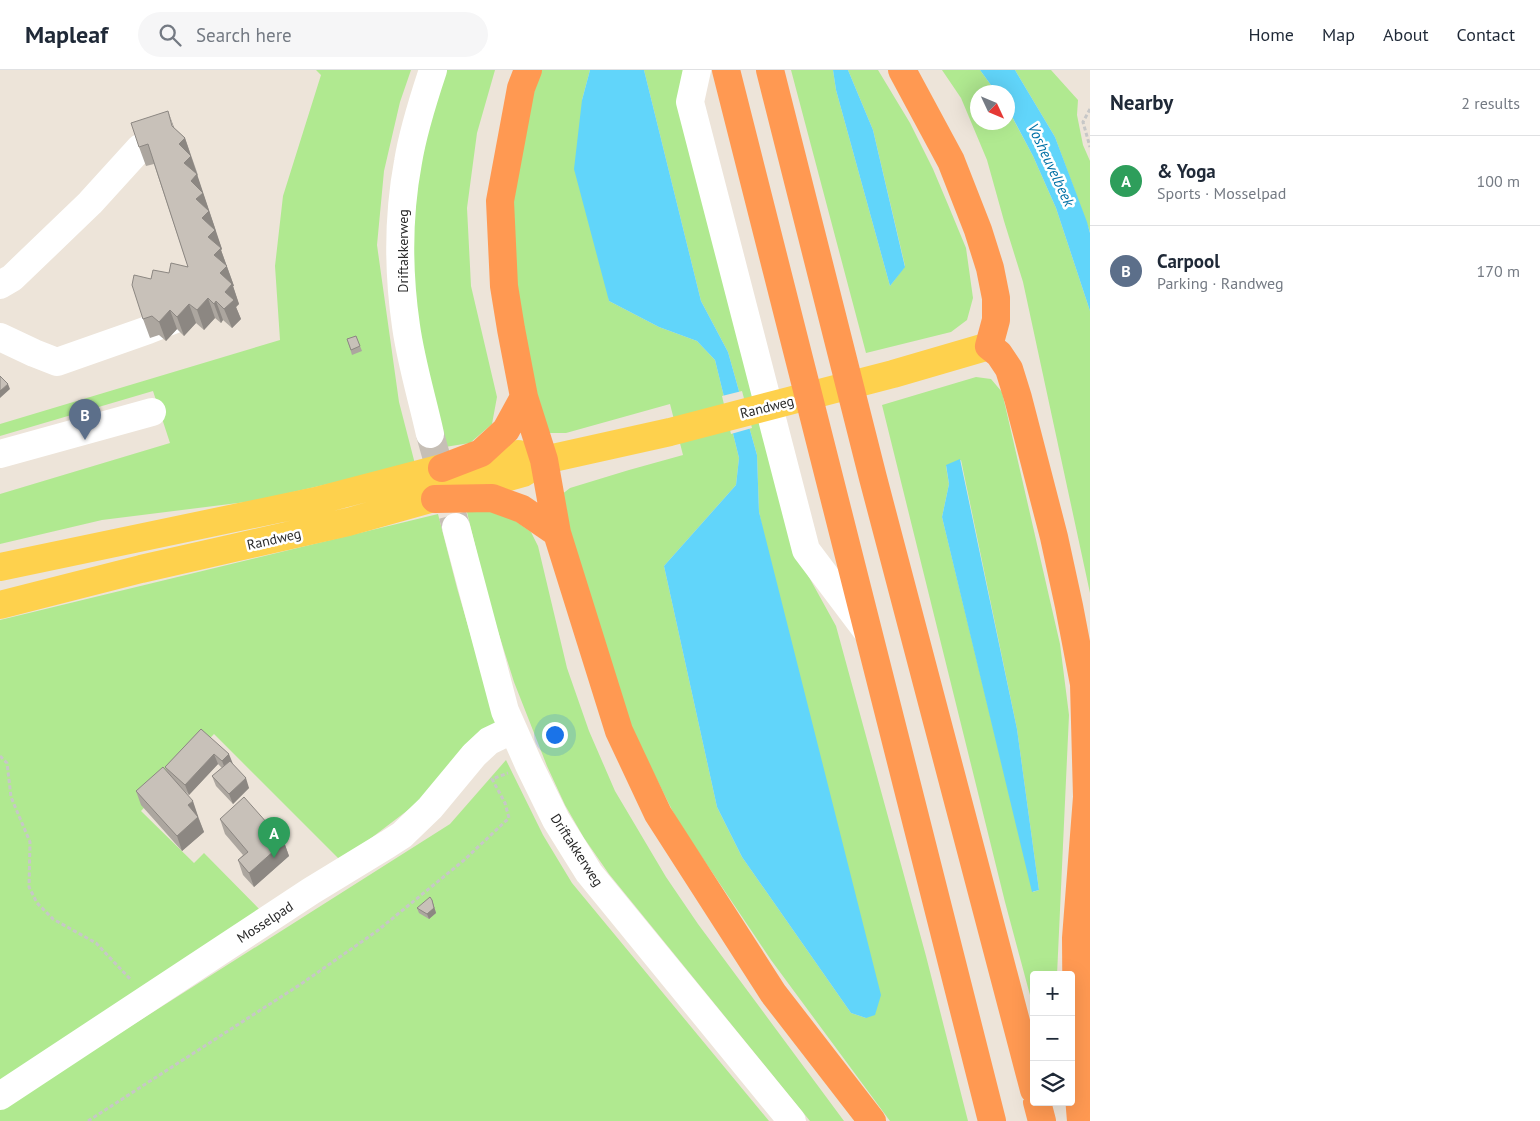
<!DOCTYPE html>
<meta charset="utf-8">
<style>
body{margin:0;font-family:"PT Sans",sans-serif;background:#f6f6f7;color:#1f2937}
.controls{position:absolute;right:15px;bottom:15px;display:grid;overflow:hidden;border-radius:5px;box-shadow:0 5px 20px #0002}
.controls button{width:45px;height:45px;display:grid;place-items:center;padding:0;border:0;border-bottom:1px solid #e0e1e3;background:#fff;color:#1f2937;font:25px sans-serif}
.compass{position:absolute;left:970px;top:15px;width:45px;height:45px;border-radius:50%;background:#fff;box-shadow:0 5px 20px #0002;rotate:134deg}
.you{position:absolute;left:554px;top:664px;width:18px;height:18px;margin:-12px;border:4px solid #fff;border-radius:50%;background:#1a73e8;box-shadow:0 0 0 8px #1a73e833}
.badge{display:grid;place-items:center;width:32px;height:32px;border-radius:50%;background:#0f766e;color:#fff;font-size:16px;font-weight:700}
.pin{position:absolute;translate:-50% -41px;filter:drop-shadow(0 1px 2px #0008)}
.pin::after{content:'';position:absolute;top:26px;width:18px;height:15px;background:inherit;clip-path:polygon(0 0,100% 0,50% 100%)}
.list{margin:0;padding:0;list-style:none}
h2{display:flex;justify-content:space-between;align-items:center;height:65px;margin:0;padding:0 20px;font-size:21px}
h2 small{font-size:16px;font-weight:400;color:#747a83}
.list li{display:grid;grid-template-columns:32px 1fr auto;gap:15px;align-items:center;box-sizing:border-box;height:90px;padding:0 20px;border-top:1px solid #e0e1e3}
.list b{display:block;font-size:19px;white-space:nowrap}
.list p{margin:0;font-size:16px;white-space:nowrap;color:#747a83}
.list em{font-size:16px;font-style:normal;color:#747a83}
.icon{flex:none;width:28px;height:28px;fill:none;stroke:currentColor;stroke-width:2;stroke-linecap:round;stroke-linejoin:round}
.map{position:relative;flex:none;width:1090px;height:1051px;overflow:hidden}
header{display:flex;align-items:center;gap:30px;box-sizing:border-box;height:70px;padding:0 25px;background:#fff;border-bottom:1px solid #e0e1e3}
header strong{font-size:24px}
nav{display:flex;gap:28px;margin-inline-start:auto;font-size:18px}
.search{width:350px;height:45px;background:#f6f6f7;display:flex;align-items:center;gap:12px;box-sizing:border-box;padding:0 18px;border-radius:28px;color:#747a83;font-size:19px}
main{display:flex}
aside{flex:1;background:#fff}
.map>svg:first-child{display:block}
.green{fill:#b0e990;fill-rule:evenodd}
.water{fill:#61d5fa}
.pier{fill:#ede4d9}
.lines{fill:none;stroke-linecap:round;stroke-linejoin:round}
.minor-tunnel{stroke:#c6bfb6;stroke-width:28;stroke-dasharray:28 14;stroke-linecap:butt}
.path{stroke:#c7c7c7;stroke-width:3;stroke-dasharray:4 2.5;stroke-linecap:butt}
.minor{stroke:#fff;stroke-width:28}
.major{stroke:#fed14d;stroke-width:28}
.highway{stroke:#ff9952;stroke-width:28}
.wall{fill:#aca69f}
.shaded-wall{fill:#8c8782}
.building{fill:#c8c1b9;stroke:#8c8782}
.labels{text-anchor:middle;stroke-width:5;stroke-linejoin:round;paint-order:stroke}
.street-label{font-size:14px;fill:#292929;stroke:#fff}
.water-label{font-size:15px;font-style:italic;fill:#0071a6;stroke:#fff}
</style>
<header>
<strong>Mapleaf</strong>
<div class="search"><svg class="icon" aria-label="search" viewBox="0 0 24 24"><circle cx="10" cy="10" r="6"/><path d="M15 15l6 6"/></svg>Search here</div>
<nav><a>Home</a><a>Map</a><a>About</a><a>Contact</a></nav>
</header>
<main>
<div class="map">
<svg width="1090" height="1051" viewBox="0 0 1090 1051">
<rect width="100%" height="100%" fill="#ede4d9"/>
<path class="green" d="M316 0H411L400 32 384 101 377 175 399 332 415 394 254 431 102 450 0 474V424L170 373 153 321 0 366V354L280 270 275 196 283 126 321 5Z
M447 0H495L477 63 467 138 471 216 497 327 492 354 470 373 445 377 422 288 410 214 419 85 438 21Z
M538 0H590L582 30 609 231 659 257 697 271 715 290 739 388 736 415 664 496 717 737 742 787 851 943 866 948 759 442 757 385 728 282 701 231 644 0H683L684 31 799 489 836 556 926 886 968 1051H890L771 890 677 750 635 666 602 586 561 425 570 418 629 400 683 385 670 334 566 363H547L520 286 508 129Z
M791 0H833L836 20 890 216 905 196 873 60 848 0H878L910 53 933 99 949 137 966 178 973 228 967 250 951 262 866 283Z
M942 0H980L996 22H978V52H1008V39L1010 43 1033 86 1056 138 1090 241V523L1023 212 1004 151 987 90 961 28Z
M1015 0H1051L1078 30 1077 45 1083 75 1090 91V162L1055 67Z
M976 307 991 309 1002 322 1060 574 1069 645 1057 905H1034V940L1005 832 882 335ZM961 390 1017 659 1039 820 1033 822 942 447 949 414 946 396Z
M466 438 504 443 531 462 538 476 567 598 589 661 615 721 666 807 698 854 844 1051H810L609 804 584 768 565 735 547 696 514 612 489 533Z
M438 444 457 518 496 652 452 702 412 737 341 791 214 664 141 741 194 793 204 783 264 844 0 1019V550Z
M506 690 543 765 572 813 769 1051H0V1039L450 754Z"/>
<path class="water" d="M590 0H644L701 231 728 282 757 385 759 442 881 925 875 945 866 948 851 943 742 787 717 737 664 496 736 415 739 388 715 290 697 271 659 257 609 231 574 99 582 30Z
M833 0H848L873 60 905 197 890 216 836 20Z
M980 0H1015L1055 67 1087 152 1090 163V241L1056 138 1033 86 1008 39V22H996Z
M960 389 1017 659 1039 820 1032 822 942 447 949 414 946 395Z"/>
<path class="pier" d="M742 321 752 358 731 364 722 326Z"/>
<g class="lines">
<path class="minor-tunnel" d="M430 364 456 457"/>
<path class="path" d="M1090 39 1083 52 1090 77
M0 686 7 693 11 727 30 772 29 817 37 833 53 849 96 873 131 910
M88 1051 301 914 377 861 463 791 509 748 505 733 492 709 508 703"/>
<path class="minor" d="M697 0 690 32 806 480 867 561
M0 215 12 208 90 133 140 78 163 70 166 82
M0 267 34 283 57 292 148 260 183 246
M430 364C422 328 411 292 406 256 398 201 398 146 408 92 413 61 423 30 433 0
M0 384 152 342
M456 457 505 641 529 695 556 750 589 803 792 1051
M0 1026 311 821 388 774 402 765 430 738 474 685 489 671 512 660"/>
<path class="major" d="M0 497 316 431 442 398 518 384 544 390
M0 535 141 499 348 452 523 403 544 390 670 362 893 304 989 276"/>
<path class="highway" d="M528 0 521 18 500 131 504 216 511 259 524 327 544 390 557 463 619 661 658 744 773 923 872 1051
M726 0 992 1051
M770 0 873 408 1034 1020
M902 0 951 91 978 160 990 198 996 228V250L989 276 999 284 1009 299 1018 328 1054 467 1069 536 1084 614 1087 727 1076 868 1077 1002 1081 1051
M442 398 481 383 506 360 524 327
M435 429 492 428 522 439 557 463
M1037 1032 1042 1051"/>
</g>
<path class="wall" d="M173 57 185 68 198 105 197 106 216 161H215L222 179 221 180 234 216H233L239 234 236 237 241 249 232 258 223 250 221 253 215 248 204 260 196 253 184 266 177 259 166 271 159 265 150 268 143 249 151 209 188 197 154 94 146 96 139 77Z
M356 266 362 281 352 285 347 269Z
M201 659 232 693 249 718 233 734 216 716 212 706 222 698 218 694 189 725 181 718 198 746 204 762 182 781 141 735 136 721 167 702 165 697Z
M220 749 284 772 289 786 254 817 243 805 238 790 243 785 225 764Z
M432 830 436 843 429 849 419 843 417 838Z"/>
<path class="shaded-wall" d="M168 41 175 60 185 68 222 179 221 180 234 216H233L239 234 236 237 241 249 232 258 224 239 225 222 220 203Z
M208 228 215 248 204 260 197 240Z
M216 231 223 250 221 253 214 234Z
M189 234 196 253 184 266 177 247Z
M170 240 177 259 166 271 159 252Z
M8 314 10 319 0 328V321Z
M214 684 218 694 189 725 185 715Z
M229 684 233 694 226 701 222 691Z
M246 708 249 718 233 734 229 724Z
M193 731 198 746 193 750 188 735Z
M198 747 204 762 182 781 177 766Z
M284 772 289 786 254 817 249 803Z
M432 830 436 843 429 849 427 844Z"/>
<path class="building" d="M168 41 172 56 185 68 179 74 191 86 184 93 197 104 191 111 203 123 196 129 209 141 202 148 215 160 208 167 221 178 214 185 227 196 220 203 232 214 225 222 234 230 224 239 216 231 214 234 208 228 197 240 189 234 177 247 170 240 159 252 152 246 143 249 132 215 134 205 151 209 153 200 169 203 171 193 188 197 148 74 139 77 131 53Z
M356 266 360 276 351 280 347 269Z
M0 306 8 314 0 321Z
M201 659 229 684 222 691 214 684 185 715 165 697Z
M230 691 246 708 229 724 212 706Z
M163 697 193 731 188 735 198 747 177 766 136 721Z
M244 727 284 772 249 803 238 790 248 782 220 749Z
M430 827 432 830 434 838 427 844 417 838Z"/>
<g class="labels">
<g class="street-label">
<text transform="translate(403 181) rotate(-90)" y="5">Driftakkerweg</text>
<text transform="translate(767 337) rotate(-14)" y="5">Randweg</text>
<text transform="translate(274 469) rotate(-13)" y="5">Randweg</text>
<text transform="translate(577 780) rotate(57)" y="5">Driftakkerweg</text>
<text transform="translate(265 852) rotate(-33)" y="5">Mosselpad</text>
</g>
<g class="water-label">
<text transform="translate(1051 95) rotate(65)" y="5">Vosheuvelbeek</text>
</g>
</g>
</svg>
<div class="controls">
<button>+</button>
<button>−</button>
<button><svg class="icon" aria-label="layers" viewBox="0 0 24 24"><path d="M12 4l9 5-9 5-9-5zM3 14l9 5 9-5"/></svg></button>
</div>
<svg class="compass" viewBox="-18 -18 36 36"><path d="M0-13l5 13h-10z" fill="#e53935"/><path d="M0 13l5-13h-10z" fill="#747a83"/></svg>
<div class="you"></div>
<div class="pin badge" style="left:274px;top:788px;background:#2e9e5b">A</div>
<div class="pin badge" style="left:85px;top:370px;background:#5c6f8a">B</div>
</div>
<aside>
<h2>Nearby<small>2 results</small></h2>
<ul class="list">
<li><span class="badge" style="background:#2e9e5b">A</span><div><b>&amp; Yoga</b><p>Sports · Mosselpad</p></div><em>100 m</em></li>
<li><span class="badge" style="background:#5c6f8a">B</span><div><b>Carpool</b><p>Parking · Randweg</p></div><em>170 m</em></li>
</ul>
</aside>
</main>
